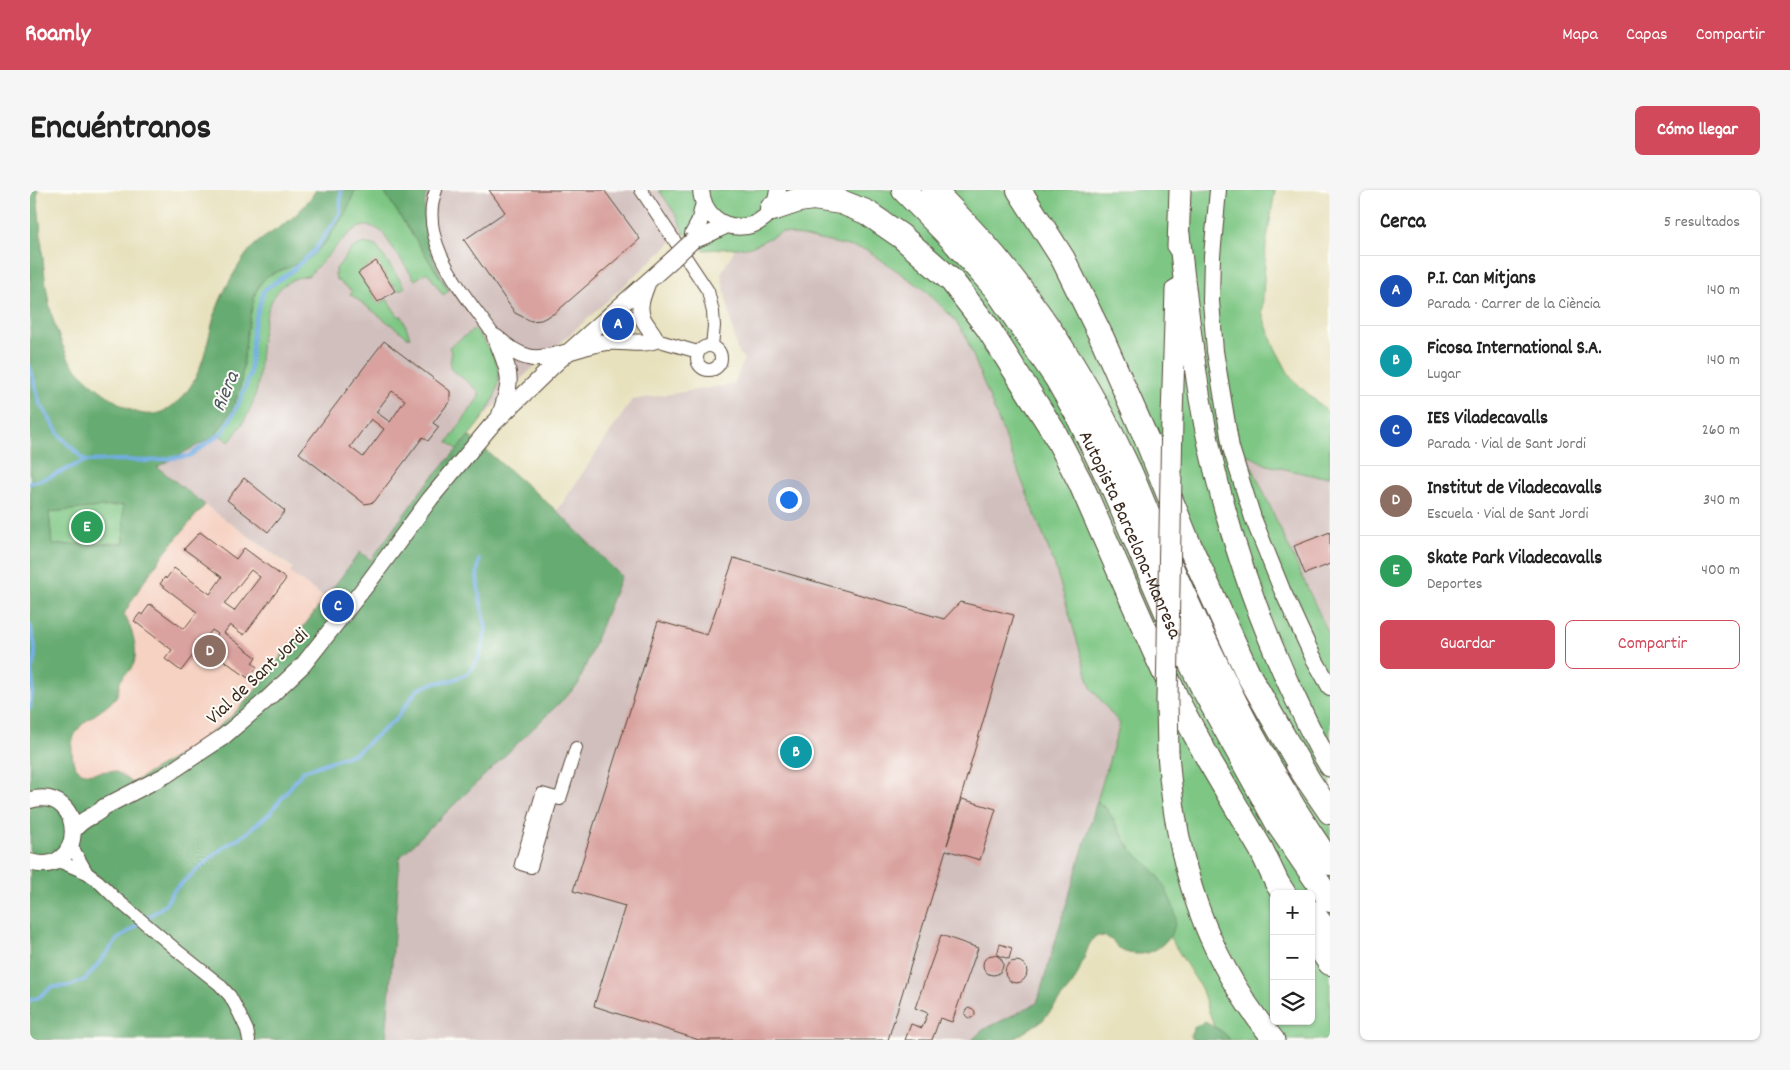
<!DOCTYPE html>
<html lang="es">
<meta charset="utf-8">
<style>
body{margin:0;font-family:Dekko,sans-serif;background:#f6f6f6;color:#222}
.controls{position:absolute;right:15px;bottom:15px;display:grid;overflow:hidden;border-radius:8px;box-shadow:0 1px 4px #0004}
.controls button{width:45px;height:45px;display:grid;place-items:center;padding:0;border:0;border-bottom:1px solid #e0e0e0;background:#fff;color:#222;font:25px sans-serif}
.you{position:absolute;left:758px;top:309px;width:18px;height:18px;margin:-12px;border:4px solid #fff;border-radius:50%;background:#1a73e8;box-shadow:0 0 0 8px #1a73e833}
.badge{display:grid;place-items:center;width:32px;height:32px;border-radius:50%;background:#d1495b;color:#fff;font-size:16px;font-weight:700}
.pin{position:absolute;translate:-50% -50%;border:2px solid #fff;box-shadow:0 1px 5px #0006}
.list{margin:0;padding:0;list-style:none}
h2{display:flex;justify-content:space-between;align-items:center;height:65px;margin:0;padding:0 20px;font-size:21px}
h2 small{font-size:16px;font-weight:400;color:#767676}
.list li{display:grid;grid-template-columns:32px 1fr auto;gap:15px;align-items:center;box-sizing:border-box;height:70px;padding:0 20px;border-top:1px solid #e0e0e0}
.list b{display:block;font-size:19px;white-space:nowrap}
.list p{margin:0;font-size:16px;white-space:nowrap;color:#767676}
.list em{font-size:16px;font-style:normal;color:#767676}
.actions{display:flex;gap:10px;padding:15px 20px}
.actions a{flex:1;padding:11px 0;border:1px solid #d1495b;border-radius:8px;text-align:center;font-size:18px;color:#d1495b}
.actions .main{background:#d1495b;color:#fff}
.icon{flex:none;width:28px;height:28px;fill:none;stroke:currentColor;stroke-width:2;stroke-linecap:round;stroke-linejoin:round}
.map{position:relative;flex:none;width:1300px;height:850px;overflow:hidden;border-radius:8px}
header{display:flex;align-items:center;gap:30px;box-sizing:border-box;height:70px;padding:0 25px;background:#d1495b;color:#fff}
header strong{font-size:24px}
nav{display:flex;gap:28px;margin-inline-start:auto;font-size:18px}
.intro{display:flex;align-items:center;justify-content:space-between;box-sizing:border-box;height:120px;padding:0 30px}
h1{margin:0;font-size:35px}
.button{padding:12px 22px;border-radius:8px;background:#d1495b;color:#fff;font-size:18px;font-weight:700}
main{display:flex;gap:30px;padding:0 30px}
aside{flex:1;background:#fff;border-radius:8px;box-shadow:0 1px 4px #0004}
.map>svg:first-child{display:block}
.built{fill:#f6d2c3}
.industrial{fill:#d1bfbd}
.green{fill:#7dc683;stroke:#5c7850;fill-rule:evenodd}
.forest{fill:#66ab71;stroke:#506a48;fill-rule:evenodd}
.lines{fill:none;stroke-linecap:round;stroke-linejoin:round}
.stream{stroke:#72ade3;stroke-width:4}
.building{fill:#d9a29f;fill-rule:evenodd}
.minor-casing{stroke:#554536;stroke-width:14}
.tertiary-casing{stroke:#554536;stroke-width:18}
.primary-casing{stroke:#554536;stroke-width:23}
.motorway-casing{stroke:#554536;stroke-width:26}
.minor{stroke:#fff;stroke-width:12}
.tertiary{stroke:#fff;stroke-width:16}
.primary{stroke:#fff;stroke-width:21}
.motorway{stroke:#fff;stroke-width:24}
.tertiary-bridge-casing{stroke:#554536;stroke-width:18;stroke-linecap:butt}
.primary-bridge-casing{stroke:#554536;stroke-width:23;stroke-linecap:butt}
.tertiary-bridge{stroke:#fff;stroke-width:16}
.primary-bridge{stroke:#fff;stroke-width:21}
.labels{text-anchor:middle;stroke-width:4;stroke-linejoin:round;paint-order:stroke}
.street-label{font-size:20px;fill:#3b2a1e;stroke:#fdfcf7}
.water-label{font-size:21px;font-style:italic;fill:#4e5863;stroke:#fdfcf7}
</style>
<header>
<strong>Roamly</strong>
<nav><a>Mapa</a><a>Capas</a><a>Compartir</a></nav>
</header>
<div class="intro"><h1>Encuéntranos</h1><a class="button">Cómo llegar</a></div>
<main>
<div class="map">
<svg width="1300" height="850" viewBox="0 0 1300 850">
<rect width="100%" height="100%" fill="#fdfcf7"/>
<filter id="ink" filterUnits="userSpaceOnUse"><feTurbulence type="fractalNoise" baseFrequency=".02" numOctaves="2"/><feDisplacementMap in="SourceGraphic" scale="10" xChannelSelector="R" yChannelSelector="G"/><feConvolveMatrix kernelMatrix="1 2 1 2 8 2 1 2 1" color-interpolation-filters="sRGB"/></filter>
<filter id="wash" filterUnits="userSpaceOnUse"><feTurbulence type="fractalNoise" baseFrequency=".0096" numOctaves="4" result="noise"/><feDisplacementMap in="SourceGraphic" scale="20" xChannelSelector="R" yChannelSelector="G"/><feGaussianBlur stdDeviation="1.12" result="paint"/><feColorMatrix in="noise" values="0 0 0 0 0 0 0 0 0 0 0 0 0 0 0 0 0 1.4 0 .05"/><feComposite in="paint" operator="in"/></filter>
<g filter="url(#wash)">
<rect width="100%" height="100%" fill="#e7e1bd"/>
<path class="built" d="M175 315 263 379 260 383 295 408 221 506 199 528 164 556 101 593 90 584 55 583 50 582 43 573 42 555 50 537 85 508 89 500 91 490 103 478 102 440 94 424 107 400 147 348Z"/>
<path class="industrial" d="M325 0 416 95 402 67 394 38 397 0H629L648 28 653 42 494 186 447 234 439 246 394 297 341 371 330 362 295 408 260 383 263 378 175 315 126 277 185 246 209 199 217 142 225 104 316 23Z
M752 41 837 60 895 100 924 129 935 145 1024 373 1061 498 1090 534 1007 813 953 840 942 850H356L370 667 548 495 591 386 527 321 602 210 704 194 714 169 707 160 691 83 706 57H721Z
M1215 263 1237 275 1286 286H1300V447Z"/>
<path class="green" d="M325 0H353L419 101 413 105 397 82 385 90 352 42C331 26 317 45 303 60 295 69 287 77 278 86 227 90 233 157 228 194 224 216 213 235 199 252L187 243C196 229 206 215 210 198 216 171 215 106 236 87 239 84 245 82 250 80L316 23Z
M629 0H1245L1236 55 1232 123 1243 154 1261 188 1300 224V286H1286L1237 275 1216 264 1300 447V850H1200L1194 843 1184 836 1171 798 1139 746 1144 735 1111 669 1101 659 1076 618 1067 611 1090 534 1061 498 1024 373 935 145 924 129 895 100 837 60 752 42 721 57 674 60 653 42 648 28ZM1244 704H1281V831H1244Z
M334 53 346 56 350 61 375 97 369 101 364 94 362 96 346 71 328 83 349 114 357 109 368 126H372L380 147 379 148 320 104 322 101 306 89 305 84 306 79 322 58Z
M445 139C453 150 463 162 467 175 477 204 445 239 427 259L418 252 449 207V201L421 179C418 172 424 167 419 157Z
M93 315 94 353 22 355 19 322Z"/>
<path class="forest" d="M0 0H9L7 6C14 56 11 107 32 154 35 160 37 166 40 171 52 188 78 207 95 217 120 231 137 224 155 204 173 182 177 153 184 127 191 105 202 85 215 66 224 52 242 43 256 33 268 24 278 13 286 0H325L316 23 295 53 277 70 237 86 229 95 225 104 217 142 210 199 201 221 185 246 127 277 175 315C145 349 116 384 94 424 101 438 107 452 105 468 104 480 96 481 91 490 88 495 90 502 85 508 70 527 39 531 42 563 43 567 42 573 46 577 54 589 71 580 82 581 90 582 96 589 102 593L164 556 199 528 221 506 330 362 341 370 394 297 439 246 527 321 591 386 548 495 370 667 356 850H0ZM93 315 94 353 22 355 19 322Z
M353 0H397C388 40 401 66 419 101Z
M1067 611C1085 624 1087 641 1100 658 1107 667 1117 673 1124 681 1132 690 1142 711 1145 723 1149 740 1133 759 1117 763 1110 765 1097 764 1091 760 1086 756 1083 750 1077 747 1074 746 1069 746 1065 746L1059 755 1047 786 1042 795 1013 830 982 850H942L953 840 1007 813Z
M1175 832 1194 843 1200 850H1163L1160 846 1165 836Z"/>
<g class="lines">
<path class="stream" d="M0 177 10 214 31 247 55 271
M0 293 17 288 55 271 89 270 119 271 159 266 193 242 208 215 220 185 223 138 234 100 263 80 284 61 310 24 311 0
M0 435 5 456V469L1 480 3 495 0 518
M0 810 8 808 22 797 40 796 56 789 88 749 135 715 144 700 184 665 197 655 213 646 240 623 273 581 326 563 366 529 387 500 403 493 420 491 437 484 448 470 453 454 456 437 449 404 447 387 449 370"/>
</g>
<g id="blocks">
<path class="building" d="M459 0H574L610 49 525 123 511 130 501 131 485 123 434 50 475 22Z
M346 71 365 101 348 112 328 83Z
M354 151 420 201V211L403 233 409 237 398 251 393 247 344 312 335 314 269 263ZM362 201 375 210 360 232 346 222ZM341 229 354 239 333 267 320 257Z
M214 288 255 321 238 342 197 310Z
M170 342 206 369 214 358 256 389 214 445 200 435 194 443 226 467 222 473 227 477 218 488 177 458 188 444 182 440 151 481 135 469 142 460 104 431 110 423 112 425 120 414 154 439 167 422 130 394 135 387 136 389 144 378 180 404 192 387 154 359ZM221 380 230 387 204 421 194 414Z
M1300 342V374L1275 384 1264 356Z
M704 368 914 429 930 412 984 425 917 655 932 609 966 619 950 670 916 660 858 850H669L564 816 595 716 543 701 628 431 677 445Z
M911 745 948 758 922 832 910 828 902 850H875L881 834 892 838 898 823 885 818Z
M970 754 982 758 979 769 967 765Z
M953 775a10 10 0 1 1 20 0a10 10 0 1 1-20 0Z
M975 782a11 11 0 1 1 22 0a11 11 0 1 1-22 0Z
M935 823a5 5 0 1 1 10 0a5 5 0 1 1-10 0Z"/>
</g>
</g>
<g filter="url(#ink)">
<use href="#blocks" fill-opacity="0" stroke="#554536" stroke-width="1"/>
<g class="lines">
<defs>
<path id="minor" d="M406 0C386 53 437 106 465 147
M611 0 678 101 683 122 684 136 682 156
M626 150 668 162
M667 168a12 12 0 1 1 24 0a12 12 0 1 1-24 0Z
M522 607 501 677 491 674 512 604 530 609 546 558
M41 655 57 683
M26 670 57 683 68 691 84 707 150 763 189 794 200 806 208 821 217 840 219 850"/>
<path id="tertiary" d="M671 0C675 49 743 49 748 0
M1188 0 1182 66 1181 111 1185 161 1201 258 1223 328 1252 400 1283 467 1300 497
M674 13 669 33 663 44V50C669 50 689 38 698 35
M465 147C475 155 485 164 498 167 516 173 555 154 577 152 593 150 611 156 626 150 623 142 617 137 613 129 607 117 613 105 617 94
M466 148C480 186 484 185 470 225
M0 610C58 595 56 689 0 672
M44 640C54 626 66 627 74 617L136 585 193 547 234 512 273 475 338 393 400 309 460 237 526 173 643 69"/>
<path id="primary" d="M1149 44C1155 99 1161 154 1170 209 1187 308 1218 404 1259 495 1272 522 1284 550 1300 576
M1148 57 1150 0
M1142 227 1146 100
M1138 562C1145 670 1174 766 1244 850"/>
<g id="motorway">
<path id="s1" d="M874 0 921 48 966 99 1027 189 1047 224 1084 300 1144 439 1174 500 1248 634 1300 710"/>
<path d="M903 0C928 26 953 51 975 79 1024 140 1066 209 1099 280 1109 302 1117 324 1127 346 1177 458 1229 572 1300 673"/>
<path d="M989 0 1033 69 1072 148 1116 248 1157 350 1218 484 1277 588"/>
<path d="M742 19 769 10 783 8 811 12 836 22 871 46 922 91 958 138 1024 242 1050 292 1124 460 1151 518 1180 572 1231 659 1247 693 1254 704"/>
<path d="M1268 575 1300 622"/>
<path d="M1281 722 1300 745"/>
<path d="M1281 745 1300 773"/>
</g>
</defs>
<use href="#minor" class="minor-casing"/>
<use href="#tertiary" class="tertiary-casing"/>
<use href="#primary" class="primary-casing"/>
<use href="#motorway" class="motorway-casing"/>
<use href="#minor" class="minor"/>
<use href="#tertiary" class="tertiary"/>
<use href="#primary" class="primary"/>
<use href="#motorway" class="motorway"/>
<defs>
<path id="tertiary-bridge" d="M643 69 663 50"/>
<path id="primary-bridge" d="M1138 562 1137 511 1142 227"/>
</defs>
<use href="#tertiary-bridge" class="tertiary-bridge-casing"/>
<use href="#primary-bridge" class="primary-bridge-casing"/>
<use href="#tertiary-bridge" class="tertiary-bridge"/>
<use href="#primary-bridge" class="primary-bridge"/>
</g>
</g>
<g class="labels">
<g class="street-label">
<text dy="7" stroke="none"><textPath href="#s1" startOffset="416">Autopista Barcelona-Manresa</textPath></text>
<text transform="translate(226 485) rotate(-43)" y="7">Vial de Sant Jordi</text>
</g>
<g class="water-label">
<text transform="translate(194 201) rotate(-67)" y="7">Riera</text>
</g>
</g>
</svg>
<div class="controls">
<button>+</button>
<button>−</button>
<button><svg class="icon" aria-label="layers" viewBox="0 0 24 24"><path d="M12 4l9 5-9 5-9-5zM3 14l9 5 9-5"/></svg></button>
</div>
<div class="you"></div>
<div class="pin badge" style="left:588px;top:134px;background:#1a4fb4">A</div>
<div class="pin badge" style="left:766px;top:562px;background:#0f9aa8">B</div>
<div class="pin badge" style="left:308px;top:416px;background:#1a4fb4">C</div>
<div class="pin badge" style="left:180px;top:461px;background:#8d6e63">D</div>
<div class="pin badge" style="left:57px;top:337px;background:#2e9e5b">E</div>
</div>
<aside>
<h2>Cerca<small>5 resultados</small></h2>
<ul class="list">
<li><span class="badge" style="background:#1a4fb4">A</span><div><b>P.I. Can Mitjans</b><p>Parada · Carrer de la Ciència</p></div><em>140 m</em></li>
<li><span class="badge" style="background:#0f9aa8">B</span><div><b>Ficosa International S.A.</b><p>Lugar</p></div><em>140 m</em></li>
<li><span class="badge" style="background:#1a4fb4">C</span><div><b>IES Viladecavalls</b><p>Parada · Vial de Sant Jordi</p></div><em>260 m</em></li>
<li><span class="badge" style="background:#8d6e63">D</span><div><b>Institut de Viladecavalls</b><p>Escuela · Vial de Sant Jordi</p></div><em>340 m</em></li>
<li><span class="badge" style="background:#2e9e5b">E</span><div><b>Skate Park Viladecavalls</b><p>Deportes</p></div><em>400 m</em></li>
</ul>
<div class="actions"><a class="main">Guardar</a><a>Compartir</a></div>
</aside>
</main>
